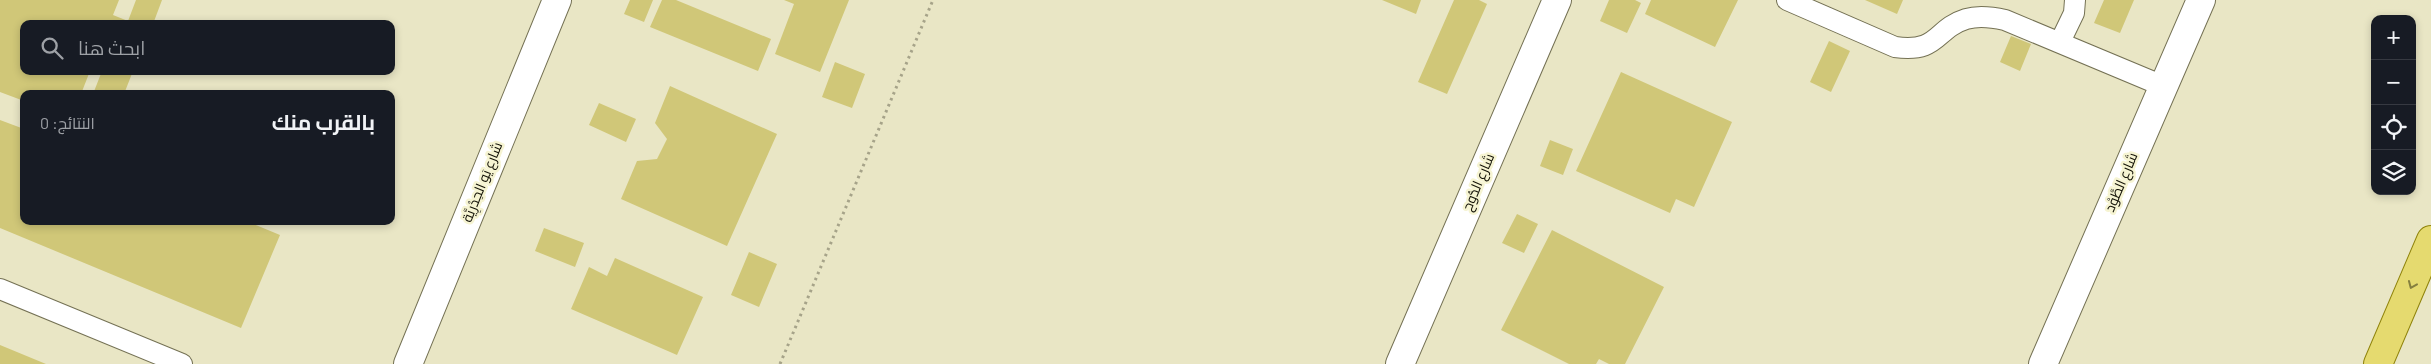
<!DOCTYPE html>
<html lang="ar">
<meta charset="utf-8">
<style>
body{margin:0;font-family:Barlow,Cairo,sans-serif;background:#242831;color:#f1f3f6;direction:rtl}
.controls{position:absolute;right:15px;top:15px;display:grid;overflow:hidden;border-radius:10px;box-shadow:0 2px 8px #0003}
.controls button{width:45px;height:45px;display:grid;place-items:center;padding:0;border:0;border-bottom:1px solid #363941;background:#171b24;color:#f1f3f6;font:25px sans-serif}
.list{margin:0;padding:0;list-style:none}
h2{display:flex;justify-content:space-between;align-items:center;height:65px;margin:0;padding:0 20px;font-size:21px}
h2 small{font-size:16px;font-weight:400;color:#9ea1a6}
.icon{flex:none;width:28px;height:28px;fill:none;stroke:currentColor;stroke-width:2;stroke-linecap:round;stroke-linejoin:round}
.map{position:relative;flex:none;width:2431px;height:364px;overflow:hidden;direction:ltr}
.search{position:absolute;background:#171b24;box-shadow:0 2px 8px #0003;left:20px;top:20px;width:375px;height:55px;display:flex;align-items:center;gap:12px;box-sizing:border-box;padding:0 18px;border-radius:10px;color:#9ea1a6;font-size:19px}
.panel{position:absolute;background:#171b24;box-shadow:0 2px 8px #0003;left:20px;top:90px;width:375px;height:135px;border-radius:10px;direction:rtl}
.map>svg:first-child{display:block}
.building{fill:#d0c778}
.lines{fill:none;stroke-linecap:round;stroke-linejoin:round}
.service-casing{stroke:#747154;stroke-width:22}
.minor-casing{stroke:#747154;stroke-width:30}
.primary-casing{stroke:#8f830b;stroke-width:30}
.path{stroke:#a6a389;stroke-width:3;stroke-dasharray:2.5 4;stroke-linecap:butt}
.service{stroke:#fff;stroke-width:20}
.minor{stroke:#fff;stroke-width:28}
.primary{stroke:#e5da6f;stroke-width:28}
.oneway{stroke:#857f3f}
.labels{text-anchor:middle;stroke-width:5;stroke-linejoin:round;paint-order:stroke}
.street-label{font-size:14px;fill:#100f04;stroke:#f6f4d2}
</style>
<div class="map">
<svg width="2431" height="364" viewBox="0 0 2431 364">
<rect width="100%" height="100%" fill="#e9e6c5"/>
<path class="building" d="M0 0H119L113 15 128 21 136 0H162L153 24H24V71H90L81 94H24V101L0 92Z
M630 0H653L644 22 624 14Z
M662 0H676L771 39 758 71 650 27Z
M784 0H849L820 72 775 54 794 4Z
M1382 0H1421L1416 14Z
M1454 0H1479L1487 4 1447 94 1418 82Z
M1609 0H1635L1641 3 1627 33 1600 21Z
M1651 0H1738L1715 47 1645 14Z
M1865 0H1903L1897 14Z
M2104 0H2134L2120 33 2094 23Z
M2011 36 2031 44 2020 71 2000 62Z
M1829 41 1850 51 1831 92 1810 82Z
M835 62 865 74 852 108 822 97Z
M102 71H133L124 94H93Z
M1621 72 1732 122 1694 207 1676 199 1670 213 1576 171Z
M670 86 777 134 727 246 621 199 637 161 657 159 667 139 655 123Z
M599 103 636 119 626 142 589 125Z
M0 120 24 129V221H246L280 235 241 328 0 228Z
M1550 140 1573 149 1563 175 1540 166Z
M1517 214 1538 224 1524 253 1502 243Z
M544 228 584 243 575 267 535 251Z
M1552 230 1664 287 1625 364H1609L1599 359 1596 364H1569L1501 330Z
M749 252 777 264 759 307 731 295Z
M615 258 703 297 677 355 571 309 589 267 607 276Z
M0 345 46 364H0Z"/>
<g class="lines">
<defs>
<path id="service" d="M1787 0 1895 47C1940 53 1934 29 1966 19 1979 15 1992 17 2005 20L2163 86
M2060 42 2074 13 2075 0
M0 289 182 364"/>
<path id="minor" d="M408 364 557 0
M1400 364 1557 0
M2043 364 2201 0"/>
<path id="primary" d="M2378 364 2431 240"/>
</defs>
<use href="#service" class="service-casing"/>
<use href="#minor" class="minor-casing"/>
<use href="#primary" class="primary-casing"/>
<path class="path" d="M780 364 933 0"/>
<use href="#service" class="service"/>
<use href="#minor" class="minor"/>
<use href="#primary" class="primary"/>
</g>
<defs><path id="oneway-chevron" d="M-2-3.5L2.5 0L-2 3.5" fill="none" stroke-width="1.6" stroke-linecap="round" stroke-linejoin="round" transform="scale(1.25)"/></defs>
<use class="oneway" href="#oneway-chevron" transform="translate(2412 285) rotate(113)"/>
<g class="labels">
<g class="street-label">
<text transform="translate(482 182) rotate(-68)" y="5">شارع يَو الحِدْرِيَّة</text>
<text transform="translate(1478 182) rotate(-67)" y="5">شارع الدُّوح</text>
<text transform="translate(2121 182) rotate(-67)" y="5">شارع الطَّوْد</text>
</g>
</g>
</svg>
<div class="controls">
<button>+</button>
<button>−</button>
<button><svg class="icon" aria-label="locate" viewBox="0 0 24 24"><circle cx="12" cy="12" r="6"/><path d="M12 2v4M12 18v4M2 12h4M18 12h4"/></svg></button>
<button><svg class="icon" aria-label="layers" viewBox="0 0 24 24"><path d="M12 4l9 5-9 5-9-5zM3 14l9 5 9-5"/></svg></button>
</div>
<div class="search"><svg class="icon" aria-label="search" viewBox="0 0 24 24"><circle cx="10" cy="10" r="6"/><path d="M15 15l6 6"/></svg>ابحث هنا</div>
<section class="panel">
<h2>بالقرب منك<small>النتائج: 0</small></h2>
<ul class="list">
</ul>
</section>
</div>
